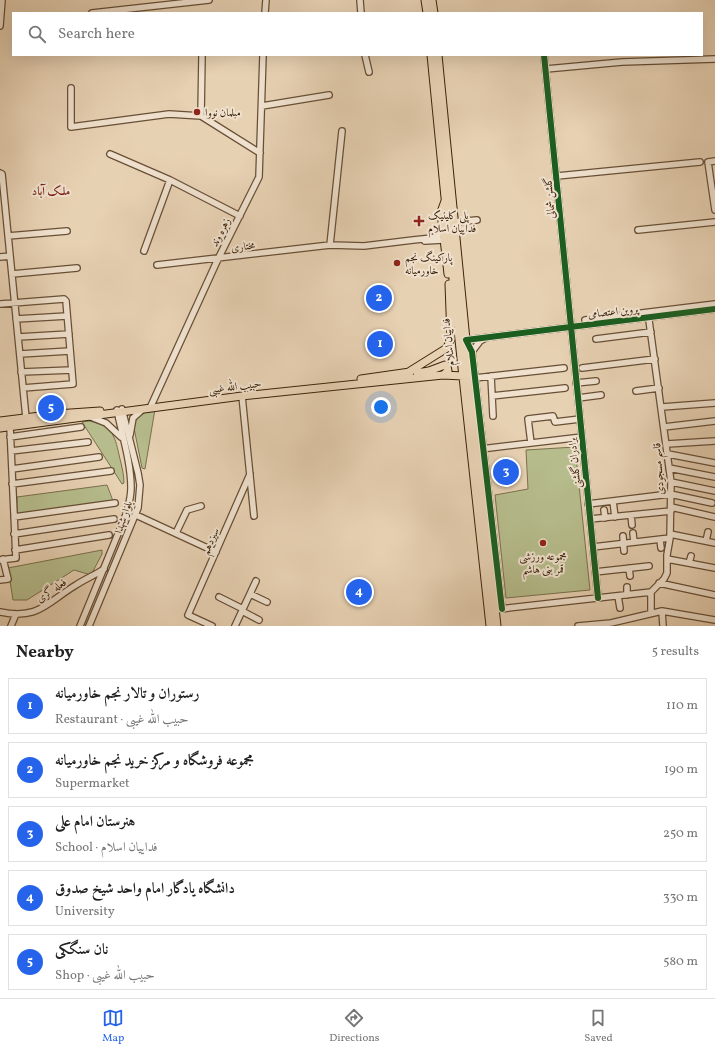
<!DOCTYPE html>
<meta charset="utf-8">
<style>
body{margin:0;font-family:Vollkorn,Amiri,serif;background:#f6f6f6;color:#222}
.you{position:absolute;left:381px;top:407px;width:14px;height:14px;margin:-10px;border:3px solid #fff;border-radius:50%;background:#1a73e8;box-shadow:0 0 0 6px #1a73e833}
.badge{display:grid;place-items:center;width:26px;height:26px;border-radius:50%;background:#2563eb;color:#fff;font-size:13px;font-weight:700}
.pin{position:absolute;translate:-50% -50%;border:2px solid #fff;box-shadow:0 1px 4px #0006}
.list{margin:0;padding:0;list-style:none}
h2{display:flex;justify-content:space-between;align-items:center;height:52px;margin:0;padding:0 16px;font-size:17px}
h2 small{font-size:13px;font-weight:400;color:#767676}
.list li{display:grid;grid-template-columns:26px 1fr auto;gap:12px;align-items:center;box-sizing:border-box;height:56px;margin:0 8px 8px;padding:0 8px;border:1px solid #e0e0e0;border-radius:0px}
.list b{display:block;font-size:15px;white-space:nowrap}
.list p{margin:0;font-size:13px;white-space:nowrap;color:#767676}
.list em{font-size:13px;font-style:normal;color:#767676}
.icon{flex:none;width:22px;height:22px;fill:none;stroke:currentColor;stroke-width:2;stroke-linecap:round;stroke-linejoin:round}
.map{position:relative;flex:none;width:715px;height:626px;overflow:hidden}
.search{position:absolute;background:#fff;box-shadow:0 4px 16px #0002;left:12px;right:12px;top:12px;height:44px;display:flex;align-items:center;gap:10px;box-sizing:border-box;padding:0 14px;border-radius:0px;color:#767676;font-size:15px}
.sheet{height:372px;background:#fff}
nav{display:flex;justify-content:space-around;align-items:center;box-sizing:border-box;height:56px;border-top:1px solid #e0e0e0;background:#fff;font-size:11px;color:#767676}
nav a{display:grid;justify-items:center;gap:2px}
nav .on{color:#2563eb}
.map>svg:first-child{display:block}
.green{fill:#b6bc8c;stroke:#7a704c}
.lines{fill:none;stroke-linecap:round;stroke-linejoin:round}
.minor-casing{stroke:#684f36;stroke-width:8}
.major-casing{stroke:#3d240c;stroke-width:9}
.minor{stroke:#efe1ce;stroke-width:5.5}
.major{stroke:#e7d1b3;stroke-width:7}
.cycleway-casing{stroke:#efe1ce;stroke-width:8}
.cycleway{stroke:#1b5e20;stroke-width:6}
.poi-dot{fill:#8f2418;stroke:#efe1ce;stroke-width:1.5}
.labels{text-anchor:middle;stroke-width:4;stroke-linejoin:round;paint-order:stroke}
.poi-label{font-size:11px;fill:#3d240c;stroke:#efe1ce;text-anchor:start}
.street-label{font-size:11px;fill:#3d240c;stroke:#efe1ce}
.neighbourhood-label{font-size:12px;font-weight:bold;fill:#7a1f14;stroke:#efe1ce}
</style>
<div class="map">
<svg width="715" height="626" viewBox="0 0 715 626">
<rect width="100%" height="100%" fill="#e7d1b3"/>
<filter id="stains"><feTurbulence type="fractalNoise" baseFrequency=".005" numOctaves="4"/><feColorMatrix values="0 0 0 0 .2 0 0 0 0 .09 0 0 0 0 .02 0 0 0 .5 -.17"/></filter>
<radialGradient id="worn" r=".72"><stop offset=".6" stop-color="#630" stop-opacity="0"/><stop offset="1" stop-color="#630" stop-opacity=".3"/></radialGradient>
<path class="green" d="M155 409 145 469 142 468 134 428C136 414 142 412 155 409Z
M89 421C114 426 115 437 120 459 122 467 124 475 124 483L122 484 82 422Z
M575 447 590 590 506 598 495 495 528 489 526 450Z
M107 485 113 501 17 514V497Z
M102 550V554L91 575 74 570 27 600H13L8 568Z"/>
<g class="lines">
<defs>
<path id="minor" d="M360 0 361 13
M92 13 209 0
M265 13 266 0
M0 26 2 0
M365 55 369 72
M544 55 598 598
M546 69 622 62 715 59
M71 88V127L169 114 201 116 260 153
M262 106 329 95
M201 116 202 55
M110 154 170 180 240 216
M715 161 708 162 715 210
M0 173 2 174 26 418
M557 176 700 162
M454 222 477 220
M638 230 715 222
M8 236 67 231
M425 241 443 240
M330 245 342 131
M144 251 170 180
M0 257 10 256
M157 265 330 245 364 246 413 240 432 238 443 233
M12 274 77 268
M0 304 64 299 66 301 73 384 23 388
M648 313 671 482 670 538 667 555V573L664 579 651 592V613
M16 319 67 316
M585 320 715 304
M18 337 69 334
M596 339 651 332
M471 353 480 341 484 339
M20 354 70 351
M582 368 655 359
M21 372 72 370
M491 376 493 416
M475 378 564 368
M576 383 596 381
M636 391 659 388
M242 396 254 516
M492 396 565 388
M578 398 601 395
M662 407 715 403
M150 408 218 259 259 177 263 55
M91 417 106 423 121 437
M664 427 715 421
M130 435 133 418 141 411
M10 437 81 427
M531 443 528 419 553 416 555 422 580 419
M667 444 715 441
M481 449 582 437
M11 451 88 442
M668 454 715 463
M669 468 715 477
M12 469 99 457
M671 482 715 491
M12 484 111 471
M613 501 615 517
M588 504 670 494 712 503
M671 507 715 517
M604 510 605 518
M136 515 216 552
M631 515 632 525
M14 517 115 503
M590 519 671 511
M176 533 187 510 201 506
M633 533 634 542
M14 534 114 519
M670 534 715 543
M623 536 624 551
M660 540 661 548
M706 541 708 532
M593 547 670 538
M15 550 109 535
M667 559 715 568
M0 560 16 558 10 427
M689 563 691 556
M629 568 630 576
M595 572 649 566
M0 580 8 579 3 559
M659 583 715 595
M627 587V595
M250 594 267 602
M618 596 620 608
M219 597 243 609
M500 609 651 592
M502 609 472 352 466 340 715 309
M242 611 259 620
M662 611 663 626
M0 612C39 620 46 603 76 585 85 579 95 575 104 569
M11 626 16 614
M80 626 127 512C129 504 131 496 131 488 131 462 122 435 117 410
M89 626 138 508 140 485 138 473 122 409
M212 626 188 615 250 474
M235 626 256 581
M578 626 611 623 662 611 715 620"/>
<path id="major" d="M425 0 427 13
M432 0 434 13
M431 55 459 340 490 626
M438 55 468 360 497 626
M445 201 441 212 448 274
M407 373 447 348 451 338 449 284
M417 373 429 371 445 365 447 366 448 371 443 375
M361 379 410 372
M0 421 56 414 100 411
M0 428 242 396 443 375 463 376"/>
</defs>
<use href="#minor" class="minor-casing"/>
<use href="#major" class="major-casing"/>
<use href="#minor" class="minor"/>
<use href="#major" class="major"/>
<defs>
<path id="cycleway" d="M544 55 598 598
M502 609 472 352 466 340 715 309"/>
</defs>
<use href="#cycleway" class="cycleway-casing"/>
<use href="#cycleway" class="cycleway"/>
</g>
<g class="poi-dot">
<circle cx="197" cy="112" r="4"/>
<path d="M417 215h4v4h4v4h-4v4h-4v-4h-4v-4h4z"/>
<circle cx="397" cy="263" r="4"/>
<circle cx="543" cy="543" r="4"/>
</g>
<g class="labels">
<g class="poi-label">
<text x="205" y="116">مبلمان نووا</text>
<text x="428" y="219">پلی کلینیک<tspan x="428" dy="13">فداییان اسلام</tspan></text>
<text x="405" y="261">پارکینگ نجم<tspan x="405" dy="13">خاورمیانه</tspan></text>
<text x="543" y="560" text-anchor="middle">مجموعه ورزشی<tspan x="543" dy="13">قمر بنی هاشم</tspan></text>
</g>
<g class="street-label">
<text transform="translate(549 198) rotate(-95)" y="4">گلشن شمالی</text>
<text transform="translate(220 232) rotate(-63)" y="4">زهره وند</text>
<text transform="translate(243 246) rotate(-7)" y="4">مختاری</text>
<text transform="translate(613 311) rotate(-6)" y="4">پروین اعتصامی</text>
<text transform="translate(448 342) rotate(-96)" y="4">فداییان اسلام</text>
<text transform="translate(235 386) rotate(-7)" y="4">حبیب الله غیبی</text>
<text transform="translate(574 463) rotate(-96)" y="4">برادران گلشنی</text>
<text transform="translate(658 469) rotate(-94)" y="4">قاسم مسجودی</text>
<text transform="translate(123 517) rotate(-71)" y="4">بلوار شهدا</text>
<text transform="translate(210 541) rotate(-66)" y="4">سیزدهم</text>
<text transform="translate(51 590) rotate(-34)" y="4">فعله گری</text>
</g>
<g class="neighbourhood-label">
<text x="51" y="195">ملک آباد</text>
</g>
</g>
<rect width="100%" height="100%" filter="url(#stains)"/>
<rect width="100%" height="100%" fill="url(#worn)"/>
</svg>
<div class="you"></div>
<div class="pin badge" style="left:380px;top:344px">1</div>
<div class="pin badge" style="left:379px;top:298px">2</div>
<div class="pin badge" style="left:506px;top:472px">3</div>
<div class="pin badge" style="left:359px;top:592px">4</div>
<div class="pin badge" style="left:51px;top:408px">5</div>
<div class="search"><svg class="icon" aria-label="search" viewBox="0 0 24 24"><circle cx="10" cy="10" r="6"/><path d="M15 15l6 6"/></svg>Search here</div>
</div>
<section class="sheet">
<h2>Nearby<small>5 results</small></h2>
<ul class="list">
<li><span class="badge">1</span><div><b>رستوران و تالار نجم خاورمیانه</b><p>Restaurant · حبیب الله غیبی</p></div><em>110 m</em></li>
<li><span class="badge">2</span><div><b>مجموعه فروشگاه و مرکز خرید نجم خاورمیانه</b><p>Supermarket</p></div><em>190 m</em></li>
<li><span class="badge">3</span><div><b>هنرستان امام علی</b><p>School · فداییان اسلام</p></div><em>250 m</em></li>
<li><span class="badge">4</span><div><b>دانشگاه یادگار امام واحد شیخ صدوق</b><p>University</p></div><em>330 m</em></li>
<li><span class="badge">5</span><div><b>نان سنگکی</b><p>Shop · حبیب الله غیبی</p></div><em>580 m</em></li>
</ul>
</section>
<nav>
<a class="on"><svg class="icon" aria-label="map" viewBox="0 0 24 24"><path d="M3 6l6-2 6 2 6-2v14l-6 2-6-2-6 2zM9 4v14M15 6v14"/></svg>Map</a>
<a><svg class="icon" aria-label="directions" viewBox="0 0 24 24"><path d="M12 3l9 9-9 9-9-9zM9 14v-3h6M13 9l2 2-2 2"/></svg>Directions</a>
<a><svg class="icon" aria-label="saved" viewBox="0 0 24 24"><path d="M7 4h10v16l-5-4-5 4z"/></svg>Saved</a>
</nav>
